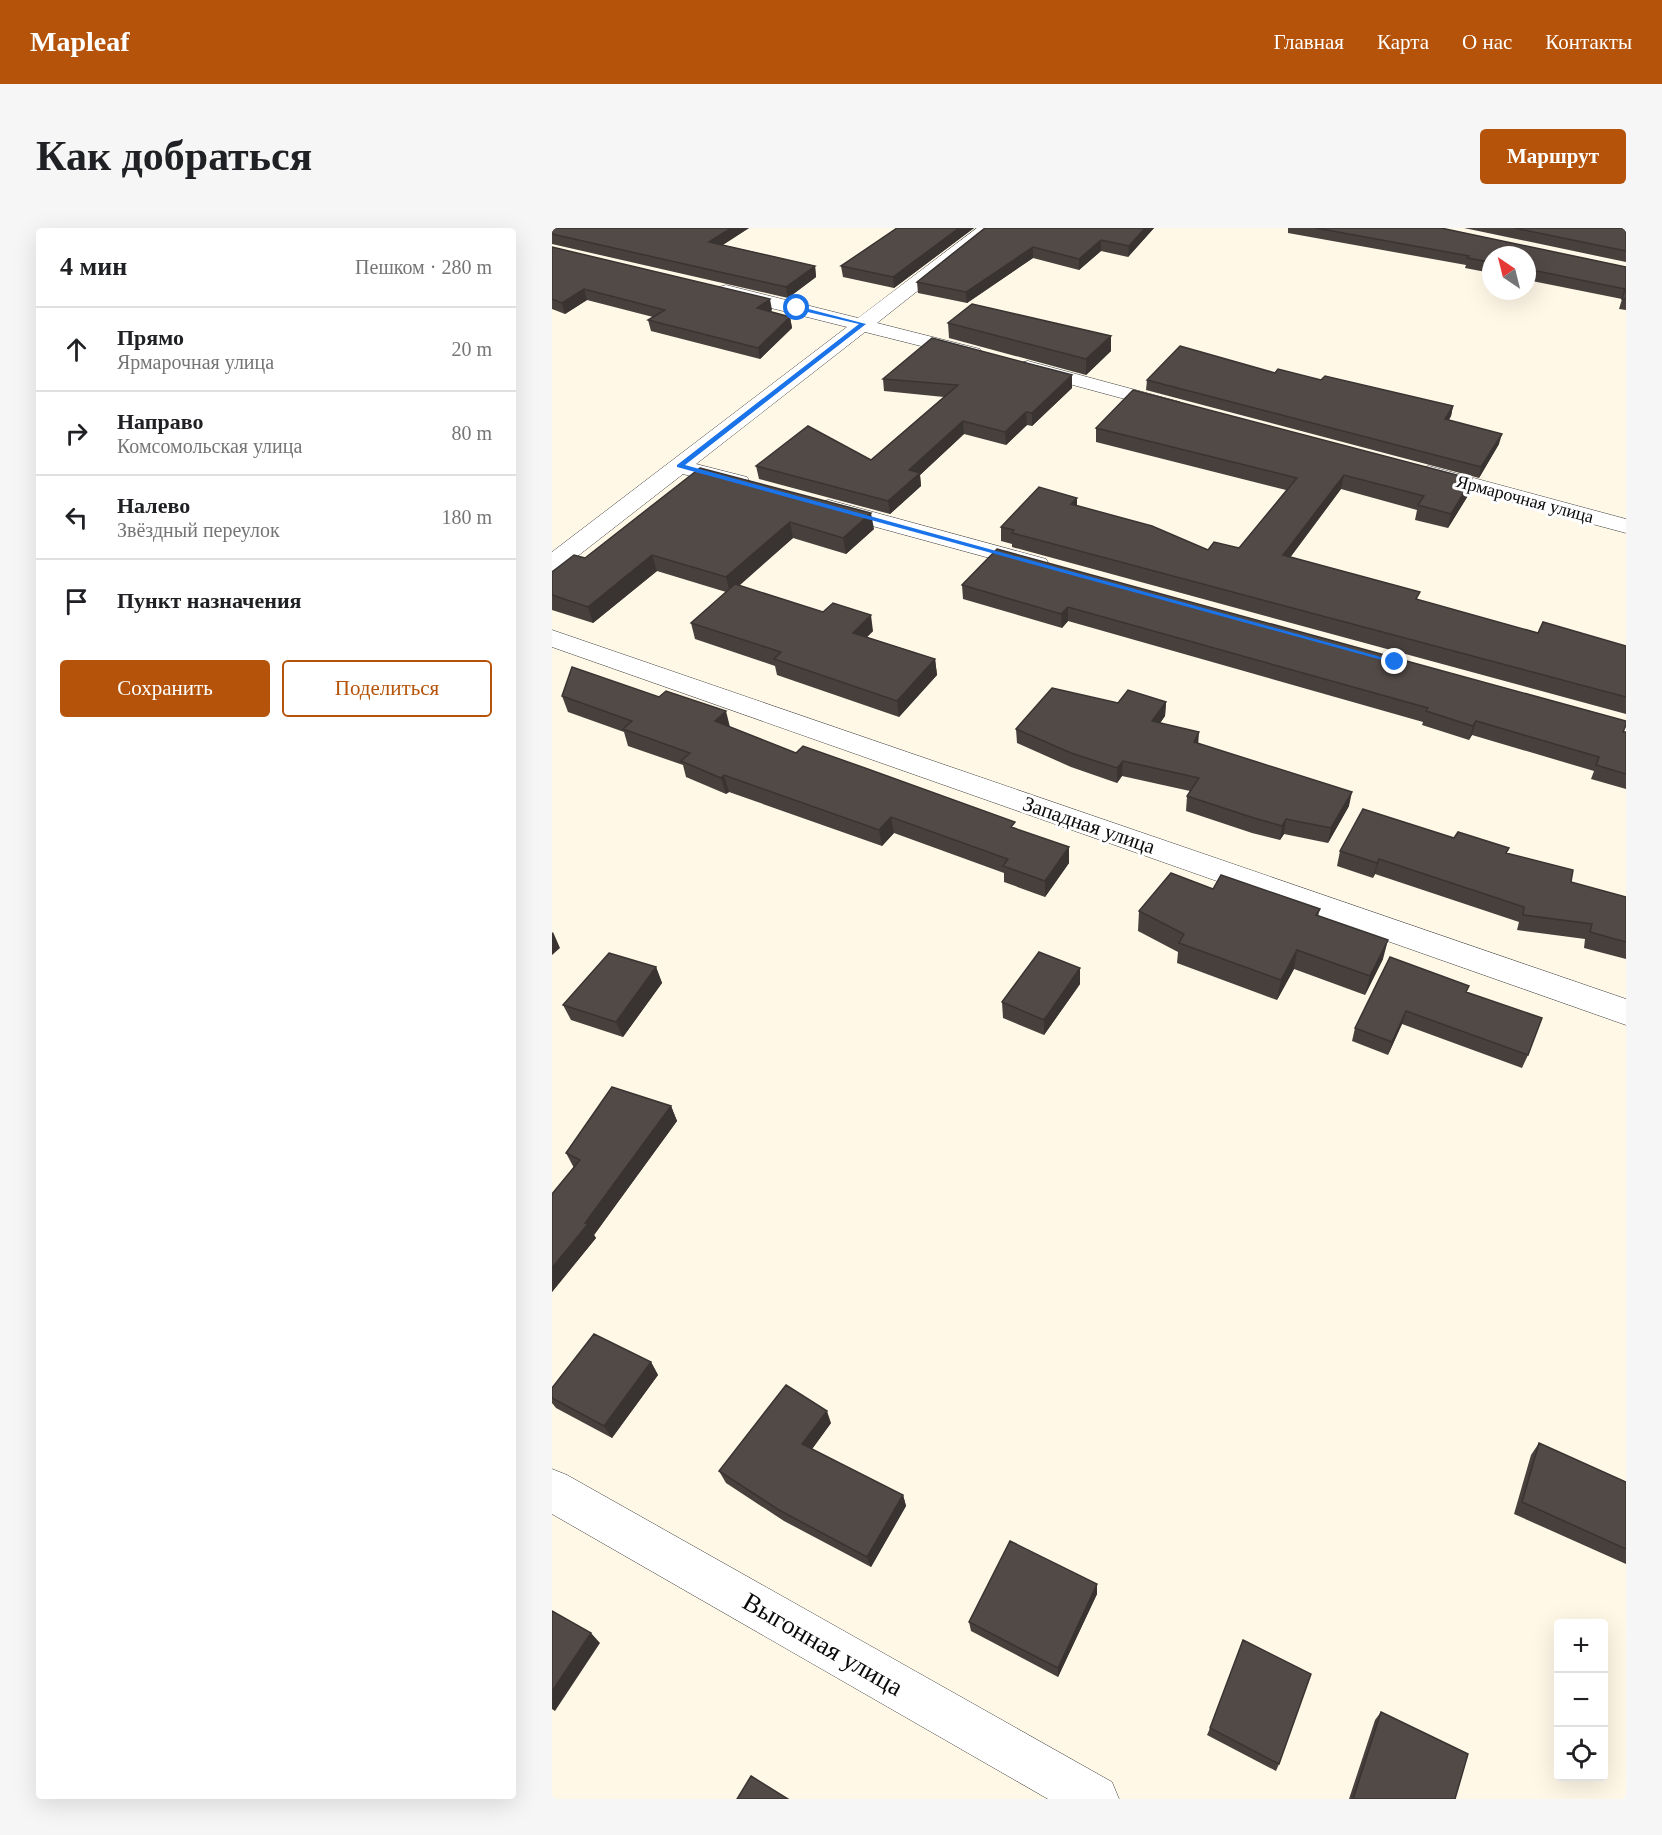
<!DOCTYPE html>
<html lang="ru">
<meta charset="utf-8">
<style>
body{margin:0;font-family:"Times New Roman",serif;background:#f6f6f6;color:#202124}
.controls{position:absolute;right:18px;bottom:18px;display:grid;overflow:hidden;border-radius:6px;box-shadow:0 6px 24px #0002}
.controls button{width:54px;height:54px;display:grid;place-items:center;padding:0;border:0;border-bottom:2px solid #e0e0e0;background:#fff;color:#202124;font:30px sans-serif}
.compass{position:absolute;left:930px;top:18px;width:54px;height:54px;border-radius:50%;background:#fff;box-shadow:0 6px 24px #0002;rotate:325deg}
.stop{position:absolute;width:18px;height:18px;margin:-14px;border:4px solid #1a73e8;border-radius:50%;background:#fff}
.stop.end{background:#1a73e8;border-color:#fff;box-shadow:0 2px 6px #0008}
.list{margin:0;padding:0;list-style:none}
h2{display:flex;justify-content:space-between;align-items:center;height:78px;margin:0;padding:0 24px;font-size:26px}
h2 small{font-size:20px;font-weight:400;color:#757577}
.list li{display:grid;grid-template-columns:39px 1fr auto;gap:18px;align-items:center;box-sizing:border-box;height:84px;padding:0 24px;border-top:2px solid #e0e0e0}
.list b{display:block;font-size:22px;white-space:nowrap}
.list p{margin:0;font-size:20px;white-space:nowrap;color:#757577}
.list em{font-size:20px;font-style:normal;color:#757577}
.actions{display:flex;gap:12px;padding:18px 24px}
.actions a{flex:1;padding:14px 0;border:2px solid #b45309;border-radius:6px;text-align:center;font-size:21px;color:#b45309}
.actions .main{background:#b45309;color:#fff}
.icon{flex:none;width:33px;height:33px;fill:none;stroke:currentColor;stroke-width:2;stroke-linecap:round;stroke-linejoin:round}
.map{position:relative;flex:none;width:1074px;height:1571px;overflow:hidden;border-radius:6px}
header{display:flex;align-items:center;gap:36px;box-sizing:border-box;height:84px;padding:0 30px;background:#b45309;color:#fff}
header strong{font-size:28px}
nav{display:flex;gap:33px;margin-inline-start:auto;font-size:21px}
.intro{display:flex;align-items:center;justify-content:space-between;box-sizing:border-box;height:144px;padding:0 36px}
h1{margin:0;font-size:42px}
.button{padding:15px 27px;border-radius:6px;background:#b45309;color:#fff;font-size:21px;font-weight:700}
main{display:flex;gap:36px;padding:0 36px}
aside{flex:1;background:#fff;border-radius:6px;box-shadow:0 6px 24px #0002}
.map>svg:first-child{display:block}
.lines{fill:none;stroke-linecap:round;stroke-linejoin:round}
.minor-casing{stroke:#3d3d3d;stroke-width:1}
.minor{fill:#fff;fill-rule:evenodd}
.wall{fill:#47403d}
.shaded-wall{fill:#393432}
.building{fill:#524a47;stroke:#393432;stroke-width:1.5}
.route{fill:#1a73e8}
.labels{text-anchor:middle;stroke-width:6;stroke-linejoin:round;paint-order:stroke}
.far-street-label{font-size:18px;fill:#0a0a0a;stroke:#fff}
.street-label{font-size:21px;fill:#0a0a0a;stroke:#fff}
.near-street-label{font-size:26px;fill:#0a0a0a;stroke:#fff}
</style>
<header>
<strong>Mapleaf</strong>
<nav><a>Главная</a><a>Карта</a><a>О нас</a><a>Контакты</a></nav>
</header>
<div class="intro"><h1>Как добраться</h1><a class="button">Маршрут</a></div>
<main>
<aside>
<h2>4 мин<small>Пешком · 280 m</small></h2>
<ul class="list">
<li><svg class="icon" aria-label="ahead" viewBox="0 0 24 24"><path d="M12 20V5M6 11l6-6 6 6"/></svg><div><b>Прямо</b><p>Ярмарочная улица</p></div><em>20 m</em></li>
<li><svg class="icon" aria-label="right" viewBox="0 0 24 24"><path d="M7 20v-9h11M14 6l5 5-5 5"/></svg><div><b>Направо</b><p>Комсомольская улица</p></div><em>80 m</em></li>
<li><svg class="icon" aria-label="left" viewBox="0 0 24 24"><path d="M17 20v-9H6M10 6l-5 5 5 5"/></svg><div><b>Налево</b><p>Звёздный переулок</p></div><em>180 m</em></li>
<li><svg class="icon" aria-label="arrive" viewBox="0 0 24 24"><path d="M6 21V4h12l-3 4 3 4H6"/></svg><div><b>Пункт назначения</b></div></li>
</ul>
<div class="actions"><a class="main">Сохранить</a><a>Поделиться</a></div>
</aside>
<div class="map">
<svg width="1074" height="1571" viewBox="0 0 1074 1571">
<rect width="100%" height="100%" fill="#fff8e7"/>
<g class="lines">
<defs>
<path id="minor" d="M425 0H445L325 95 428 121 431 125 428 129 421 131 313 104 144 236 195 249 198 254 195 259 187 261 131 246 9 341 0 343V324L295 99 167 67 165 63 167 59 174 57 306 90Z
M476 133 628 174 632 178 628 182 621 184 469 143 466 139 469 135Z
M877 238 1074 291V305L869 250 866 245 869 240Z
M277 272 494 331 497 336 494 341 485 343 269 284 265 279 269 274Z
M0 402 1074 771V797L0 419Z
M0 1241 15 1247 560 1554 567 1571H496L0 1286Z"/>
</defs>
<use href="#minor" class="minor-casing"/>
<use href="#minor" class="minor"/>
</g>
<path class="wall" d="M0 0H197L171 17 263 38 264 49 236 70 0 16Z
M345 0H422L342 60 291 49 289 38Z
M433 0H602L576 29 549 23 527 42 481 30 415 75 366 65 365 54Z
M736 0H889L1074 39V82L1067 81 1070 71 975 52V27H939V45L913 40 914 37 736 5Z
M912 0H1074V34Z
M0 19 220 82 217 84 238 89 240 100 208 131 99 103 96 92 101 89 35 72 13 86 0 81Z
M396 95 559 108V123L534 147 397 110Z
M723 145 769 152 901 178 899 188 897 192 947 216 927 250 594 162 595 152Z
M331 151 520 160 480 198 475 197 454 217 412 206 368 247 369 258 338 286 207 251 204 238 319 232 392 169 332 163Z
M544 200 917 266 896 300 863 292 865 282 789 261 738 329 867 372 986 405 1074 418V486L460 319V316L449 313V299L525 270V278L656 322 687 320 734 262 544 214Z
M148 240 322 301 294 326 241 310 187 358 321 403 315 409 383 431 385 447 347 489 225 447 223 438 143 411 139 395 174 364 105 343 41 395 0 382V344L33 330Z
M445 321 1074 504V561L1039 551 1042 543 920 507 917 512 870 497 871 494 516 393 510 400 411 371 410 357Z
M10 468 178 499 244 525 463 600 517 635 493 669 452 654V645L342 605 330 618 177 564 174 566 134 549 131 537 76 518 72 504 16 484Z
M614 474 613 488 608 495 646 515 797 578 776 615 732 606 728 612 700 605 634 583 635 568 638 563 570 548 565 555 519 539 465 515 464 501 566 475Z
M902 610 955 625 1019 654 1074 669V731L1032 720 1033 711 965 702 967 694 823 646 821 650 785 638 788 623Z
M661 661 768 681 766 688 831 731 813 767 742 741 725 772 625 735 626 724 586 703 587 683Z
M838 729 915 764 976 827 970 840 850 796 836 827 800 813 803 800Z
M104 739 110 755 71 809 19 792 11 777Z
M528 740V756L492 807 451 790 450 774Z
M119 878 125 893 42 1007 44 1010 0 1064V966L22 940 14 925Z
M99 1134 106 1147 60 1210 4 1180 0 1175V1160Z
M279 1195 260 1221 351 1267 354 1278 319 1339 232 1293 174 1255 167 1243Z
M987 1215 1074 1254V1336L962 1286 979 1227Z
M545 1366 506 1449 419 1403 417 1394Z
M829 1484 903 1571H797L823 1492Z
M658 1500 727 1536 724 1543 655 1507Z"/>
<path class="shaded-wall" d="M179 0H197L159 24 157 14Z
M407 0H422L342 60 341 49Z
M593 0H602L576 29 577 18Z
M549 12V23L527 42V31Z
M481 19V30L415 75 414 64Z
M263 38 264 49 236 70 234 59Z
M32 61 35 72 13 86 10 75Z
M218 71 220 82 207 91 205 80Z
M238 89 240 100 208 131 206 120Z
M559 108V123L534 147V131Z
M520 147V160L480 198V185Z
M901 178 899 188 890 201 893 191Z
M474 184 475 197 454 217 453 204Z
M411 193 412 206 368 247 369 258 338 286 336 273 357 242Z
M950 206 947 216 927 250 929 239Z
M792 247 789 261 729 342 731 327Z
M920 251 917 266 896 300 899 286Z
M525 270V285L519 276Z
M319 285 322 301 294 326 291 310Z
M238 294 241 310 178 365 174 349Z
M100 327 105 343 41 395 36 379Z
M516 379V393L510 400 509 386Z
M319 387 321 403 303 421 301 405Z
M383 431 385 447 347 489 345 473Z
M614 474 613 488 599 508 600 493Z
M174 483 178 499 163 493Z
M924 493 920 507 917 512 921 498Z
M647 504 646 519 642 514Z
M571 533 570 548 565 555V540Z
M172 547 177 564 174 566 169 550Z
M800 564 797 578 776 615 779 600Z
M339 589 342 605 330 618 327 602Z
M734 591 732 606 728 612 730 598Z
M517 619V635L493 669V653Z
M827 631 823 646 821 650 825 635Z
M1 704 8 720 0 727V705Z
M836 712 831 731 813 767 818 748Z
M745 722 742 741 725 772 729 752Z
M104 739 110 755 71 809 64 794Z
M528 740V756L492 807V792Z
M854 783 850 796 836 827 840 814Z
M119 878 125 893 42 1007 44 1010 0 1064V1040Z
M99 1134 106 1147 60 1210 52 1198Z
M275 1183 279 1195 255 1228 250 1216Z
M351 1267 354 1278 319 1339 315 1329Z
M545 1356V1366L506 1449V1440Z
M39 1405 48 1415 3 1483 0 1481V1463Z"/>
<path class="building" d="M0 0H179L157 14 263 38 234 59 0 6Z
M345 0H407L341 49 289 38Z
M433 0H593L577 18 549 12 527 31 481 19 414 64 365 54Z
M764 0H889L1074 39V71H1070L1073 61 975 41V27H939V34L915 30 917 28Z
M962 0H1074V23Z
M0 19 218 71 205 80 238 89 206 120 96 92 113 82 32 61 10 75 0 71Z
M420 76 559 108 534 131 396 95Z
M380 110 520 147 480 185 474 184 453 204 411 193 357 242 368 245 336 273 204 238 256 198 319 232 406 157 331 151Z
M628 118 723 145 726 141 769 152 773 148 901 178 893 191 950 206 929 239 595 152Z
M581 162 920 251 899 286 866 277 872 268 792 247 731 327 868 364 864 371 986 405 991 394 1074 418V469L460 305 462 302 449 299 487 259 525 270 519 276 600 298 656 322 662 314 687 320 745 250 544 200Z
M148 240 319 285 291 310 238 294 174 349 100 327 36 379 0 367V344L22 327 33 330Z
M445 321 1074 493V497L1071 504H1074V546L1044 537 1047 529 924 493 921 498 874 483 876 480 516 379 509 386 410 357Z
M183 356 271 384 281 375 319 387 301 405 383 431 345 473 222 431 229 424 139 395Z
M20 439 107 469 114 463 174 483 163 493 244 525 251 518 313 540 463 594 459 599 517 619 493 653 451 638 456 631 339 589 327 602 172 547 169 550 129 533 138 525 71 501 80 493 10 468Z
M500 460 566 475 576 462 614 474 600 493 647 504 642 514 800 564 779 600 734 591 730 598 702 590 635 568 647 550 571 533 565 540 519 525 464 501Z
M811 581 902 610 906 604 957 620 954 625 1021 642 1019 654 1074 669V714L1038 704 1040 696 971 687 972 679 827 631 825 635 788 623Z
M619 645 661 661 669 647 768 681 764 687 836 712 818 748 745 722 729 752 627 715 632 706 587 683Z
M487 724 528 740 492 792 450 774Z
M57 725 104 739 64 794 11 777Z
M838 729 917 758 914 764 990 790 976 827 854 783 840 814 803 800Z
M60 859 119 878 33 995 36 996 0 1040V966L28 932 14 925Z
M42 1106 99 1134 52 1198 0 1170V1160Z
M234 1157 275 1183 250 1216 351 1267 315 1329 227 1282 167 1243Z
M987 1215 1074 1254V1321L970 1274Z
M458 1313 545 1356 506 1440 417 1394Z
M0 1383 39 1405 0 1463Z
M691 1412 759 1446 727 1536 658 1500Z
M829 1484 916 1526 903 1571H801Z
M199 1548 236 1571H185Z"/>
<path class="route" d="M245 78 314 96 133 237 847 434 841 435 125 239V237L307 96 243 81Z"/>
<g class="labels">
<g class="far-street-label">
<text transform="translate(973 271) rotate(15)" y="6">Ярмарочная улица</text>
</g>
<g class="street-label">
<text transform="translate(537 597) rotate(19)" y="7">Западная улица</text>
</g>
<g class="near-street-label">
<text transform="translate(271 1416) rotate(30)" y="9">Выгонная улица</text>
</g>
</g>
</svg>
<div class="controls">
<button>+</button>
<button>−</button>
<button><svg class="icon" aria-label="locate" viewBox="0 0 24 24"><circle cx="12" cy="12" r="6"/><path d="M12 2v4M12 18v4M2 12h4M18 12h4"/></svg></button>
</div>
<svg class="compass" viewBox="-18 -18 36 36"><path d="M0-13l5 13h-10z" fill="#e53935"/><path d="M0 13l5-13h-10z" fill="#757577"/></svg>
<div class="stop" style="left:245px;top:80px"></div>
<div class="stop end" style="left:843px;top:434px"></div>
</div>
</main>
